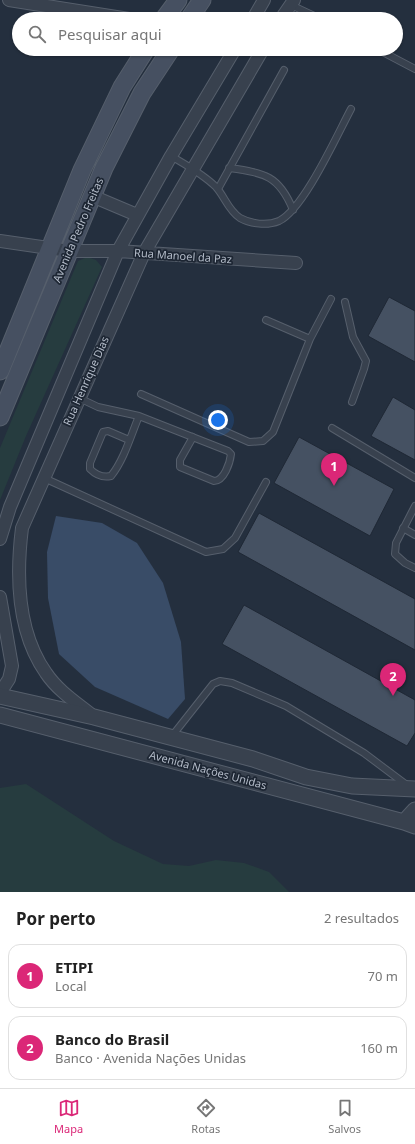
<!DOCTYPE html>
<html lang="pt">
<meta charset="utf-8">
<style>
body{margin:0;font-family:"Noto Sans",sans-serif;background:#f2f2f2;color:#222}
.you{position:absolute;left:218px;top:420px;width:14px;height:14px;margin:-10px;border:3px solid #fff;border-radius:50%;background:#1a73e8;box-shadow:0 0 0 6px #1a73e833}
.badge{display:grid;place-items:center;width:26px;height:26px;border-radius:50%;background:#db2777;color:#fff;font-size:13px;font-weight:700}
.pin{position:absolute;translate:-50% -33px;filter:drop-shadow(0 1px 2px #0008)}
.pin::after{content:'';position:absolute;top:21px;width:14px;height:12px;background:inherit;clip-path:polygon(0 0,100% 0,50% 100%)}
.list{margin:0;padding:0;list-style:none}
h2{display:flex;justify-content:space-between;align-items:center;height:52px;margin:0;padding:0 16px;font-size:17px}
h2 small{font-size:13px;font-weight:400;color:#767676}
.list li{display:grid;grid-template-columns:26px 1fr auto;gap:12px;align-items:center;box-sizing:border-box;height:64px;margin:0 8px 8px;padding:0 8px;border:1px solid #e0e0e0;border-radius:12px}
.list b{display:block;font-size:15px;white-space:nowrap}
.list p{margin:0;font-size:13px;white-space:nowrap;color:#767676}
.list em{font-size:13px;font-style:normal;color:#767676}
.icon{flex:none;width:22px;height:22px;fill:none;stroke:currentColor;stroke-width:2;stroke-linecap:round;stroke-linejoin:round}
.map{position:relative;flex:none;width:415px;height:892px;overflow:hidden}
.search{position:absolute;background:#fff;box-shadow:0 1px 3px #0004;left:12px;right:12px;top:12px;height:44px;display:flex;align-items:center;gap:10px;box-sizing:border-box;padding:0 14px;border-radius:22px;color:#767676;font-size:15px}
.sheet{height:196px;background:#fff}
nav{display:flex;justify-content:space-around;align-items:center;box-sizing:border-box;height:56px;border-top:1px solid #e0e0e0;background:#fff;font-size:11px;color:#767676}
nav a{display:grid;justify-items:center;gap:2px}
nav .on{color:#db2777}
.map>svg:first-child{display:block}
.green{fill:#263c3f}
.water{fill:#394c67}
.building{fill:#455162;stroke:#1f2835}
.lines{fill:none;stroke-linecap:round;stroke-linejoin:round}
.service-casing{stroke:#565f6c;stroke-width:8}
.minor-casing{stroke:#565f6c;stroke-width:14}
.tertiary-casing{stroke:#565f6c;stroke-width:17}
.secondary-casing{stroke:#565f6c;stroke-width:19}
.service{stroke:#38414e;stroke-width:6}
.minor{stroke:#38414e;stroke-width:12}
.tertiary{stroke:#38414e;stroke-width:15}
.secondary{stroke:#465061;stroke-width:17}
.labels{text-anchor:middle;stroke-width:3.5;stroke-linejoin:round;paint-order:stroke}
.street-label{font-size:11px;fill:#b4bcc9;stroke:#1d2633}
</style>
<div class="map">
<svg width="415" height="892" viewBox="0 0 415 892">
<rect width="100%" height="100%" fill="#242f3e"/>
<path class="green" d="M87 257 96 260 102 267 26 436 0 500V448L78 261Z
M26 784 114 841 163 864 189 866 216 860 244 863 269 872 289 892H0V788Z"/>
<path class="water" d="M56 516 102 523 137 543 163 583 181 642 185 699 168 719 95 687 59 654 48 598 47 552Z"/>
<path class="building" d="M389 297 415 311V362L368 336Z
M393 397 415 410V460L371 436Z
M299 437 394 489 370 536 274 483Z
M259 513 415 599V650L238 552Z
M244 605 415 700V733L407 746 222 644Z"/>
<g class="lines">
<defs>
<path id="service" d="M291 5 321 19
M377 49 415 69
M171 156C186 165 203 174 216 187 225 197 228 210 240 218 251 224 267 226 279 221 304 209 337 135 351 109
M229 168C264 173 279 175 293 210
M218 189 284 70
M345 302 353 337 366 361 364 369 352 402
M266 320 310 339 331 299
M141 394 249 442 263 441 273 432 310 339
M79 398 98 407 139 416 228 451 231 454C230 463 224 481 214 481L180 467V460L193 437
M332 428 415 478
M129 440 108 431 103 432 90 463V469C96 475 102 478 111 476 124 460 131 435 139 416
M44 478 206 552 223 549 235 538 266 482
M415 506 396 543 395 554 405 563 415 568
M403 528 415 535
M172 736 213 684 220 681 232 683 286 706 364 753 408 786"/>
<path id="minor" d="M9 0 129 19
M253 19 264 0
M281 19 294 0
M92 196 137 215
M0 241 69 251H118L296 263
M0 539 10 507 118 251 171 156 235 49
M0 597 12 666 9 679 0 693
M93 716C77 703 58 691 46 673 17 632 16 576 22 528L144 253 263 49"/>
<path id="tertiary" d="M0 696 94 717 253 759 306 777 352 786 415 789
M0 715 404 822 415 826
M404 822 415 810"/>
<path id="secondary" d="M164 19 178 0
M189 19 202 0
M0 371 82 170 122 87 146 49
M0 417 104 168 142 93 171 49"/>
</defs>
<use href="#service" class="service-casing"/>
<use href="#minor" class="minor-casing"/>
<use href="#tertiary" class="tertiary-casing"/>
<use href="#secondary" class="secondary-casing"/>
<use href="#service" class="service"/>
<use href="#minor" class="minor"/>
<use href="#tertiary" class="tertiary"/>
<use href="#secondary" class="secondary"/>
</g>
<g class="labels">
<g class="street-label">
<text transform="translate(78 230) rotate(-67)" y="4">Avenida Pedro Freitas</text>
<text transform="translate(183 256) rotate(4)" y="4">Rua Manoel da Paz</text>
<text transform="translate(86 381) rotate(-66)" y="4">Rua Henrique Dias</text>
<text transform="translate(208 770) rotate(15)" y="4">Avenida Nações Unidas</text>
</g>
</g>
</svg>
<div class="you"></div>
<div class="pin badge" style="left:334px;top:486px">1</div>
<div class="pin badge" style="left:393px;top:696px">2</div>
<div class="search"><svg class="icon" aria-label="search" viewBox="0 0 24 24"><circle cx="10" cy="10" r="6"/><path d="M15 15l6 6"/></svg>Pesquisar aqui</div>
</div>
<section class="sheet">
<h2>Por perto<small>2 resultados</small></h2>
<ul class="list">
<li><span class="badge">1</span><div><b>ETIPI</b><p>Local</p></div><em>70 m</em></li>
<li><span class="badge">2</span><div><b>Banco do Brasil</b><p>Banco · Avenida Nações Unidas</p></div><em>160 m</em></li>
</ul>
</section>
<nav>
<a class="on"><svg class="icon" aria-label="map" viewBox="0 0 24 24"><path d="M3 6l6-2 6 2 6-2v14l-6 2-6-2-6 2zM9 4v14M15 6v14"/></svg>Mapa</a>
<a><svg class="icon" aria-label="directions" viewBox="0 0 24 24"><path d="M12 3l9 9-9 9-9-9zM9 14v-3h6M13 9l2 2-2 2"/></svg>Rotas</a>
<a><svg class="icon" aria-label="saved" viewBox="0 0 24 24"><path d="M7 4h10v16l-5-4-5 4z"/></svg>Salvos</a>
</nav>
